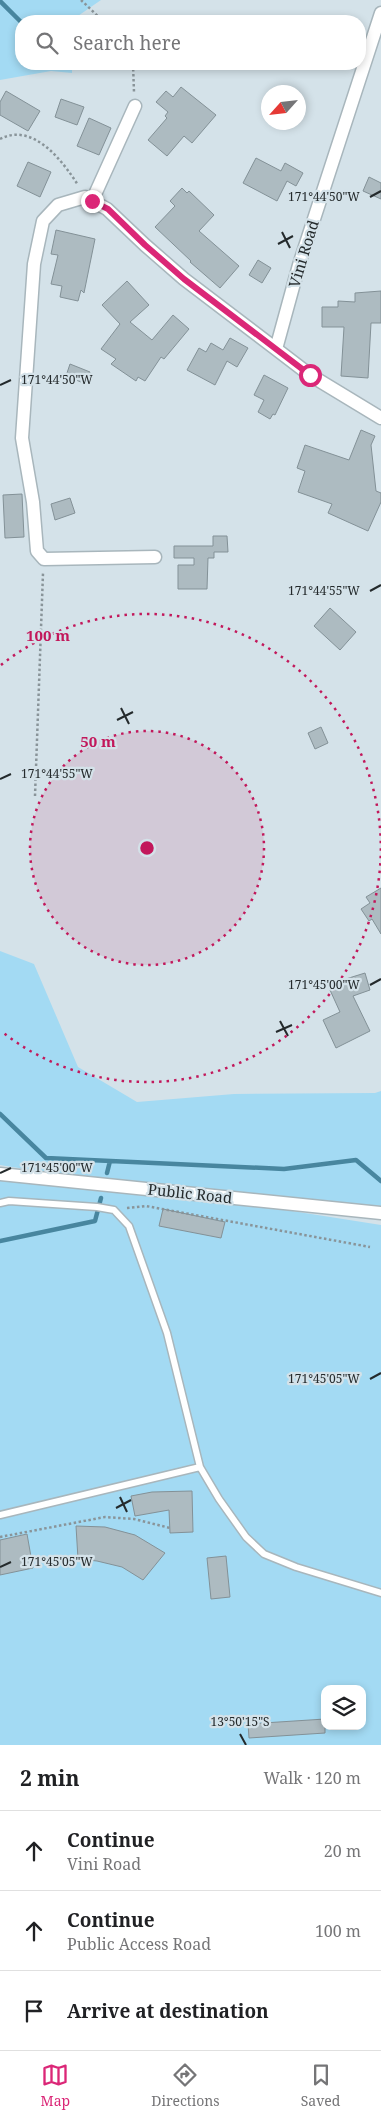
<!DOCTYPE html>
<meta charset="utf-8">
<style>
body{margin:0;font-family:"Noto Serif",serif;background:#f6f6f6;color:#202124}
.controls{position:absolute;right:15px;bottom:15px;display:grid;overflow:hidden;border-radius:10px;box-shadow:0 2px 8px #0003}
.controls button{width:45px;height:45px;display:grid;place-items:center;padding:0;border:0;border-bottom:1px solid #e0e0e0;background:#fff;color:#202124;font:25px sans-serif}
.compass{position:absolute;left:261px;top:85px;width:45px;height:45px;border-radius:50%;background:#fff;box-shadow:0 2px 8px #0003;rotate:243deg}
.stop{position:absolute;width:15px;height:15px;margin:-11px;border:4px solid #db2777;border-radius:50%;background:#fff}
.stop.end{background:#db2777;border-color:#fff;box-shadow:0 1px 5px #0008}
.list{margin:0;padding:0;list-style:none}
h2{display:flex;justify-content:space-between;align-items:center;height:65px;margin:0;padding:0 20px;font-size:21px}
h2 small{font-size:16px;font-weight:400;color:#757577}
.list li{display:grid;grid-template-columns:32px 1fr auto;gap:15px;align-items:center;box-sizing:border-box;height:80px;padding:0 20px;border-top:1px solid #e0e0e0}
.list b{display:block;font-size:19px;white-space:nowrap}
.list p{margin:0;font-size:16px;white-space:nowrap;color:#757577}
.list em{font-size:16px;font-style:normal;color:#757577}
.icon{flex:none;width:28px;height:28px;fill:none;stroke:currentColor;stroke-width:2;stroke-linecap:round;stroke-linejoin:round}
.map{position:relative;flex:none;width:381px;height:1745px;overflow:hidden}
.search{position:absolute;background:#fff;box-shadow:0 2px 8px #0003;left:15px;right:15px;top:15px;height:55px;display:flex;align-items:center;gap:12px;box-sizing:border-box;padding:0 18px;border-radius:20px;color:#757577;font-size:19px}
.sheet{height:305px;background:#fff}
nav{display:flex;justify-content:space-around;align-items:center;box-sizing:border-box;height:70px;border-top:1px solid #e0e0e0;background:#fff;font-size:14px;color:#757577}
nav a{display:grid;justify-items:center;gap:2px}
nav .on{color:#db2777}
.map>svg:first-child{display:block}
.green{fill:#a3daf3;fill-rule:evenodd}
.lines{fill:none;stroke-linecap:round;stroke-linejoin:round}
.stream{stroke:#48869f;stroke-width:4.5}
.building{fill:#adbbc1;stroke:#839197}
.service-casing{stroke:#a8b6bc;stroke-width:9}
.minor-casing{stroke:#a8b6bc;stroke-width:15}
.path{stroke:#899499;stroke-width:2.5;stroke-dasharray:2.5 2.5;stroke-linecap:butt}
.service{stroke:#fff;stroke-width:6}
.minor{stroke:#fff;stroke-width:12}
.route{stroke:#db2777;stroke-width:6}
.ticks{fill:none;stroke:#242a2c;stroke-width:2}
.ring{fill:none;stroke:#c2185b;stroke-width:2.5;stroke-dasharray:2.5 5}
.labels{text-anchor:middle;stroke-width:4.5;stroke-linejoin:round;paint-order:stroke}
.street-label{font-size:15px;fill:#242a2c;stroke:#d4e2e9}
.ticks-label{font-size:12px;text-anchor:middle;fill:#242a2c;stroke:#d4e2e9;stroke-width:4.5;stroke-linejoin:round;paint-order:stroke}
.centre{fill:#c2185b;stroke:#d4e2e9;stroke-width:2.5}
.ring-label{font-size:15px;text-anchor:middle;font-weight:bold;fill:#c2185b;stroke:#d4e2e9;stroke-width:4.5;stroke-linejoin:round;paint-order:stroke}
</style>
<div class="map">
<svg width="381" height="1745" viewBox="0 0 381 1745">
<rect width="100%" height="100%" fill="#d4e2e9"/>
<path class="green" d="M0 0H101L75 18V21H21V64H72V73L51 71 0 80Z
M0 951 34 964 78 1067 137 1102 234 1094 375 1093 381 1091V1206L302 1199 190 1195 381 1225V1745H0V1169L100 1181 0 1165ZM325 1689H362V1726H325Z"/>
<g class="lines">
<path class="stream" d="M0 1 21 22
M0 1114 46 1158 284 1169 356 1160 381 1181
M107 1173 110 1161
M0 1241 95 1221 101 1198"/>
</g>
<path class="building" d="M181 87 216 115 192 143 184 136 167 156 148 140 167 118 165 116 168 112 156 102 166 91 173 97Z
M6 91 40 111 28 131 0 115V102Z
M61 99 84 107 77 125 55 117Z
M89 118 111 128 99 155 77 146Z
M256 158 281 171 285 163 303 173 296 186 287 181 277 201 243 183Z
M28 162 51 172 40 197 17 186Z
M369 177 381 183V199L363 191Z
M182 188 187 193 189 191 214 215 199 231 239 266 220 288 190 262 191 261 155 227 175 206 170 201Z
M56 230 95 239 84 293 81 290 78 301 60 297 62 286 51 284 58 255 51 254Z
M258 260 271 268 262 283 249 275Z
M127 281 149 305 130 322 152 340 173 315 189 329 164 359 161 357 145 381 138 377 136 381 111 364 116 359 101 349 120 324 102 305Z
M381 291V323H371L368 378 341 376 344 327H322V307H338V301L355 302V293Z
M230 338 248 348 237 367 227 361 215 385 187 370 199 348 206 352 211 343 223 350Z
M70 364 90 372 86 384 66 376Z
M264 375 288 388 275 415 273 414 270 419 258 412 264 400 254 395Z
M361 430 375 436 371 445 376 491 381 493V502L368 531 328 513 332 504 298 492 305 471 297 468 305 445 349 460Z
M22 494 24 537 5 538 3 495Z
M70 498 75 513 55 520 51 504Z
M213 536H227L228 552H214V558H208L207 589H178V565H194V558H174V546H213Z
M330 608 356 632 340 650 314 626Z
M321 727 328 743 315 749 308 733Z
M381 888V934L372 919 369 921 361 909 370 903 366 897Z
M365 973 370 990 353 996 370 1031 336 1048 323 1020 340 1012 330 990 338 987 336 982Z
M163 1209 225 1222 221 1238 159 1226Z
M192 1491 193 1532 170 1533 169 1510 135 1516 131 1496 152 1492Z
M76 1526 105 1527 135 1535 165 1553 143 1580 122 1567 97 1561 78 1559Z
M27 1534 33 1568 0 1575V1540Z
M226 1556 230 1597 211 1599 207 1558Z
M325 1719V1733L249 1738 248 1724Z"/>
<g class="lines">
<defs>
<path id="service" d="M0 1203 9 1201 97 1207 114 1210 129 1226 167 1333 200 1467 219 1499 246 1537 264 1554 296 1567 381 1593
M0 1515 200 1467"/>
<path id="minor" d="M381 13 299 265 276 349 310 375 381 418
M92 201 135 106
M155 557 44 559 37 551 33 502 22 438 34 264 43 221 58 205 85 197 107 209 145 245 184 279 276 349
M0 1174 381 1213"/>
</defs>
<use href="#service" class="service-casing"/>
<use href="#minor" class="minor-casing"/>
<path class="path" d="M81 0 103 21
M133 64 134 92
M0 139C33 122 62 160 78 185
M35 796 43 573
M127 1208 146 1206 370 1247
M0 1537 105 1517 134 1519 170 1528"/>
<use href="#service" class="service"/>
<use href="#minor" class="minor"/>
</g>
<g class="lines">
<path class="route" d="M92 201 108 209 145 245 184 279 310 375"/>
</g>
<path class="ticks" d="M370 197 381 191M282 232 290 248M278 244 293 236M0 385 11 380M370 591 381 585M121 708 129 724M117 720 133 712M0 779 11 774M370 985 381 979M280 1021 288 1036M276 1032 292 1025M0 1173 11 1168M370 1379 381 1373M120 1497 127 1512M116 1508 131 1500M0 1567 11 1562M240 1734 246 1745"/>
<circle cx="147" cy="848" r="117" fill="#c2185b" fill-opacity=".12"/>
<g class="ring">
<circle cx="147" cy="848" r="117"/>
<path d="M1 665A234 234 0 1 1 1 1031"/>
</g>
<g class="labels">
<g class="street-label">
<text transform="translate(304 254) rotate(-73)" y="5">Vini Road</text>
<text transform="translate(190 1194) rotate(6)" y="5">Public Road</text>
</g>
</g>
<g class="ticks-label">
<text x="324" y="201">171°44'50"W</text>
<text x="57" y="384">171°44'50"W</text>
<text x="324" y="595">171°44'55"W</text>
<text x="57" y="778">171°44'55"W</text>
<text x="324" y="989">171°45'00"W</text>
<text x="57" y="1172">171°45'00"W</text>
<text x="324" y="1383">171°45'05"W</text>
<text x="57" y="1566">171°45'05"W</text>
<text x="240" y="1726">13°50'15"S</text>
</g>
<circle cx="147" cy="848" r="8" class="centre"/>
<g class="ring-label">
<text x="48" y="641">100 m</text>
<text x="98" y="747">50 m</text>
</g>
</svg>
<div class="controls">
<button><svg class="icon" aria-label="layers" viewBox="0 0 24 24"><path d="M12 4l9 5-9 5-9-5zM3 14l9 5 9-5"/></svg></button>
</div>
<svg class="compass" viewBox="-18 -18 36 36"><path d="M0-13l5 13h-10z" fill="#e53935"/><path d="M0 13l5-13h-10z" fill="#757577"/></svg>
<div class="stop" style="left:310px;top:375px"></div>
<div class="stop end" style="left:92px;top:201px"></div>
<div class="search"><svg class="icon" aria-label="search" viewBox="0 0 24 24"><circle cx="10" cy="10" r="6"/><path d="M15 15l6 6"/></svg>Search here</div>
</div>
<section class="sheet">
<h2>2 min<small>Walk · 120 m</small></h2>
<ul class="list">
<li><svg class="icon" aria-label="ahead" viewBox="0 0 24 24"><path d="M12 20V5M6 11l6-6 6 6"/></svg><div><b>Continue</b><p>Vini Road</p></div><em>20 m</em></li>
<li><svg class="icon" aria-label="ahead" viewBox="0 0 24 24"><path d="M12 20V5M6 11l6-6 6 6"/></svg><div><b>Continue</b><p>Public Access Road</p></div><em>100 m</em></li>
<li><svg class="icon" aria-label="arrive" viewBox="0 0 24 24"><path d="M6 21V4h12l-3 4 3 4H6"/></svg><div><b>Arrive at destination</b></div></li>
</ul>
</section>
<nav>
<a class="on"><svg class="icon" aria-label="map" viewBox="0 0 24 24"><path d="M3 6l6-2 6 2 6-2v14l-6 2-6-2-6 2zM9 4v14M15 6v14"/></svg>Map</a>
<a><svg class="icon" aria-label="directions" viewBox="0 0 24 24"><path d="M12 3l9 9-9 9-9-9zM9 14v-3h6M13 9l2 2-2 2"/></svg>Directions</a>
<a><svg class="icon" aria-label="saved" viewBox="0 0 24 24"><path d="M7 4h10v16l-5-4-5 4z"/></svg>Saved</a>
</nav>
